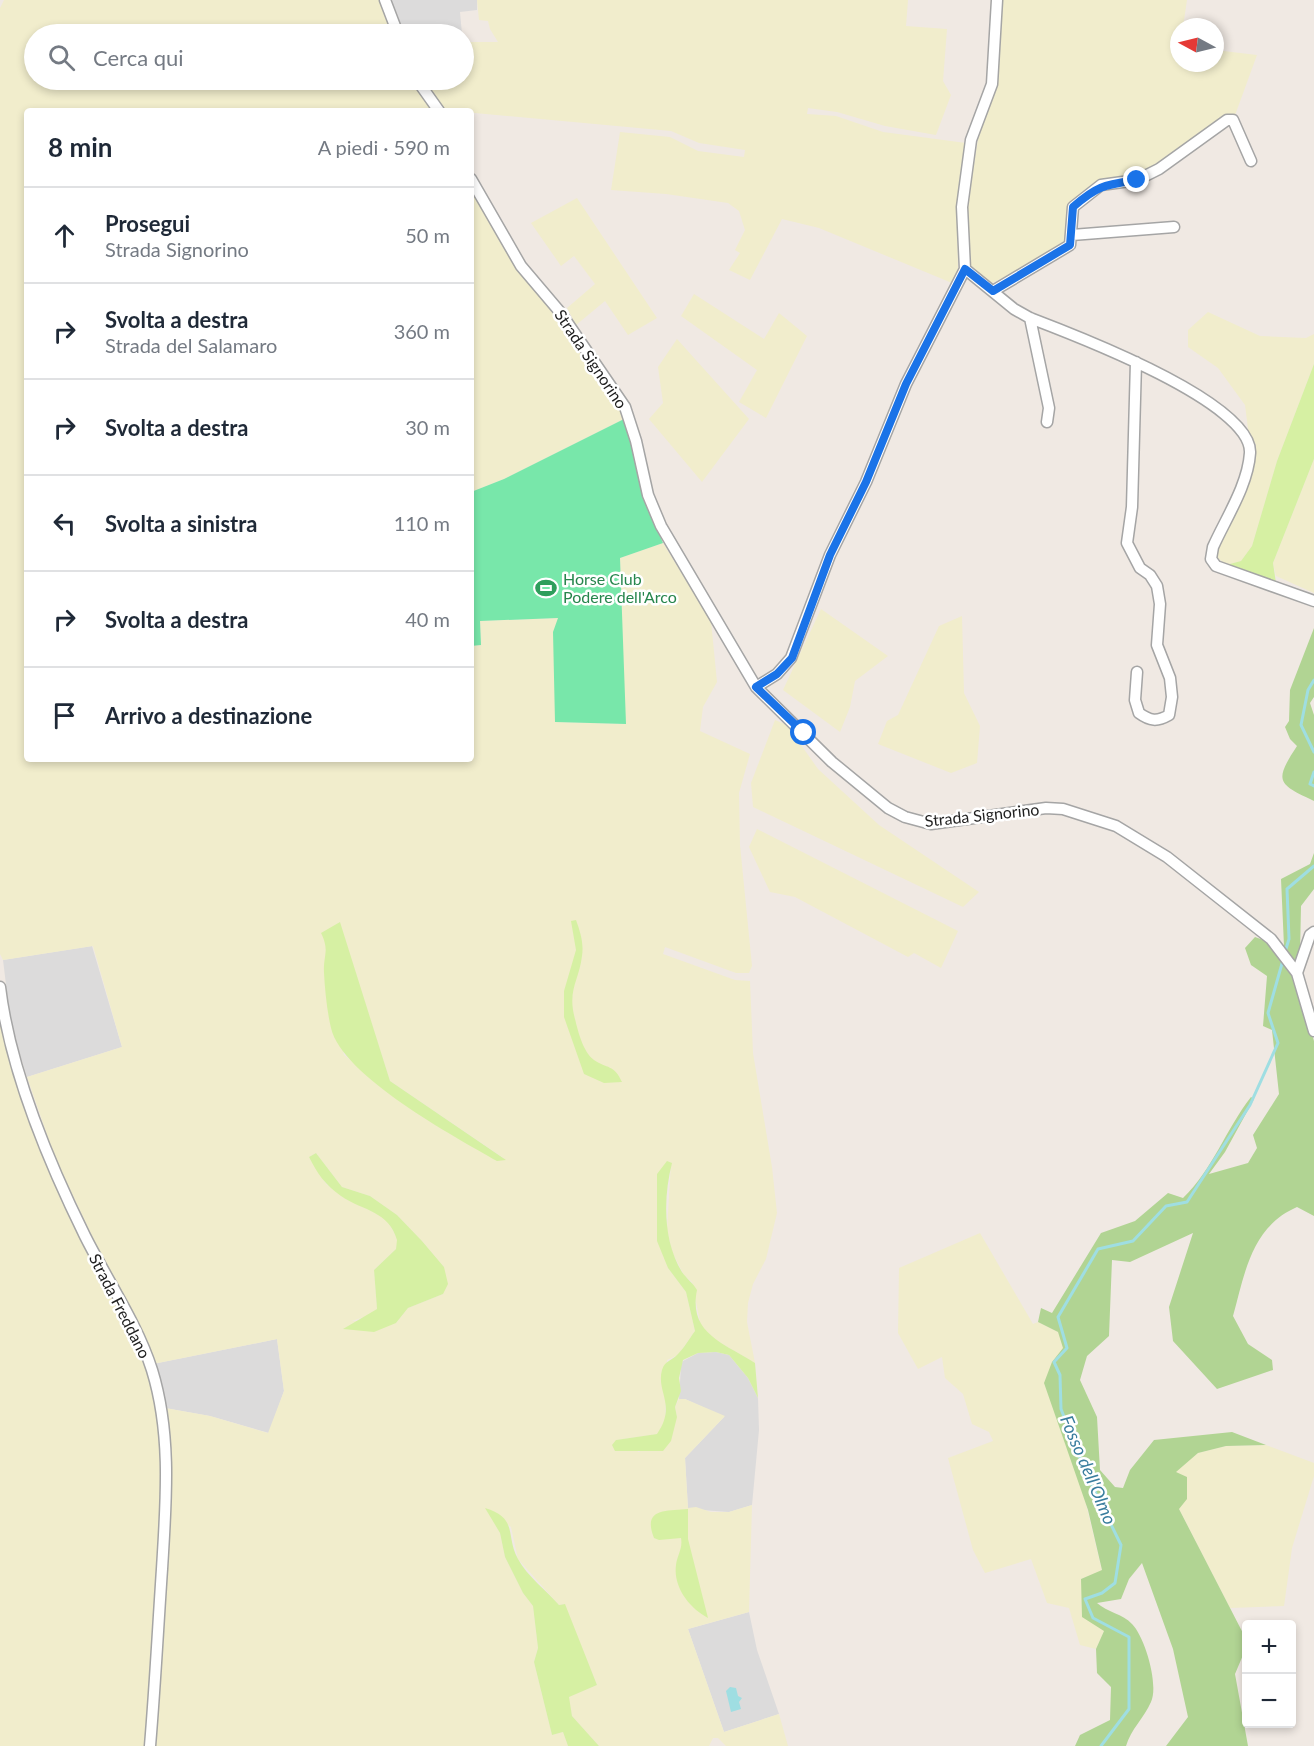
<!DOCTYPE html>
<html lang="it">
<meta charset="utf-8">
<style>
body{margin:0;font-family:Lato,sans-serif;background:#f2f2f3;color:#1f2937}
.controls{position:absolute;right:18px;bottom:18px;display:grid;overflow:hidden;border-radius:6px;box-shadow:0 3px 9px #0003}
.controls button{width:54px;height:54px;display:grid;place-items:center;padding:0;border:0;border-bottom:2px solid #e0e1e3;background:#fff;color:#1f2937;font:30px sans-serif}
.compass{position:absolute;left:1170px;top:18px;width:54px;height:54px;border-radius:50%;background:#fff;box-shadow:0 3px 9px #0003;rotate:277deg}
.stop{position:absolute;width:18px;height:18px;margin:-14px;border:4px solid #1a73e8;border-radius:50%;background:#fff}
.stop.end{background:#1a73e8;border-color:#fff;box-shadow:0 2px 6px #0008}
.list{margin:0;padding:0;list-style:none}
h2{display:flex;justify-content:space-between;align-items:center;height:78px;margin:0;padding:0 24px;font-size:26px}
h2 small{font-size:20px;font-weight:400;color:#747a83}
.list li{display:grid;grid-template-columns:39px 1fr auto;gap:18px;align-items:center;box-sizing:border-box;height:96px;padding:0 24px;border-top:2px solid #e0e1e3}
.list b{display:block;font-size:22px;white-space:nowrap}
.list p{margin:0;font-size:20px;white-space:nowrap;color:#747a83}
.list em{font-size:20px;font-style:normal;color:#747a83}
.icon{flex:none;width:33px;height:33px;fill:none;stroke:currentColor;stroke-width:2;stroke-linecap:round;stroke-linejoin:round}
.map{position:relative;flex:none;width:1314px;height:1746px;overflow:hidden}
.search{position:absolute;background:#fff;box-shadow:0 3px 9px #0003;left:24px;top:24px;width:450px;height:66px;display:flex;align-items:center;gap:15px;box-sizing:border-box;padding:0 21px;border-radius:33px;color:#747a83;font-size:22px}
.panel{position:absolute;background:#fff;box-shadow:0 3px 9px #0003;left:24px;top:108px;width:450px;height:654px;border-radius:6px}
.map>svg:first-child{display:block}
.residential{fill:#dcdbdb}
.farmland{fill:#f1edcc;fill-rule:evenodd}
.grass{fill:#d6f0a3}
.forest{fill:#b1d493}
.pitch{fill:#78e7aa}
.water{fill:#9fdee2}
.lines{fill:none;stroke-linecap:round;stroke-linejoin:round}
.stream{stroke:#9fdee2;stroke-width:3}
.minor-casing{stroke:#a5a5a5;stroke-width:13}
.minor{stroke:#fff;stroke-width:10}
.route{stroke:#1a73e8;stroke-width:8}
.labels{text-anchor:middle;stroke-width:5;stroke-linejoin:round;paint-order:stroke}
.street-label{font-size:16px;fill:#1e1e1e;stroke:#fff}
.leisure-label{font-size:16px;fill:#27864d;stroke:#fff;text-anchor:start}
.water-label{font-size:18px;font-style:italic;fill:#397d9e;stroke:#fff}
</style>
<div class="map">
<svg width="1314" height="1746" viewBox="0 0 1314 1746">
<rect width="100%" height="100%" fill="#f0e9e3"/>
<path class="residential" d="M391 0H477V10L460 12 462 34H402Z
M92 946 122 1047 27 1077 11 1025 3 960Z
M277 1339 284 1391 269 1433 210 1416 165 1408 153 1364Z
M716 1352 729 1355 748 1378 758 1398 759 1430 752 1505 729 1512 688 1509 685 1458 724 1417 685 1399H679L681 1365 683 1361 698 1353Z
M749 1612 757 1650 779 1714 724 1732 688 1629Z"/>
<path class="farmland" d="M4 0H382L395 34H34V80H414L435 111H27V759H471V646L481 645 480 621 559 618 555 722 625 724 620 558 663 543 711 621 717 682 703 707 700 731 750 754 739 793 740 845 752 966 749 973H736L665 947 663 954 735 980 750 981 753 1053 772 1167 777 1213 766 1259 753 1284 748 1303 747 1322 755 1363 709 1336 701 1327 692 1282 684 1275 672 1252 667 1229 671 1163 657 1174V1214L668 1268 686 1292 695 1331 678 1355 667 1360 665 1422 658 1434 616 1440 639 1452 677 1417 675 1407 679 1399H685L725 1416 685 1458 688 1508 696 1507 711 1512H729L752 1505 749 1612 688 1629 724 1732 779 1714 788 1746H726L718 1738H713L709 1746H599L572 1716 568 1697 597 1685 564 1604 559 1605 518 1559 511 1527 486 1509 500 1533 505 1557 523 1593 533 1606 538 1648 534 1662 552 1735 563 1732 568 1746H156L166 1575 165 1408 210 1416 268 1433 284 1391 277 1339 153 1364 55 1158 27 1077 122 1047 93 946 3 960 0 954V8ZM339 922 390 1081 505 1159 429 1121 344 1055 324 970 328 946ZM316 1153 342 1187 370 1196 397 1215 422 1241 444 1267 443 1294 408 1308 396 1323 352 1321 370 1315 377 1309 374 1270 396 1249 398 1240 386 1218 346 1199 326 1184 309 1157Z
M477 0H908L906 26 947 29 943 81 951 95 936 135 885 126 837 112 808 108 807 114 836 116 883 132 966 143 957 207 958 270 952 283 819 228 782 219 750 280 729 270 740 253 735 250 745 230 739 211 728 203 666 194 611 190 620 132 670 137 698 151 744 157 745 150 699 143 671 131 442 110 420 80H464V42H498L490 29 488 21 479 20Z
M1000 0H1187L1183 27H1179V63H1215V50L1257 55 1234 118 1158 167 1081 196 1068 240 1024 268 992 283 982 280 969 264 967 208 978 139 997 84Z
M471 184 622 408 626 418 504 479 471 492Z
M577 198 657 318 628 335 605 301 576 325 567 308 595 284 574 256 561 266 531 223Z
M694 294 764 339 779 313 807 336 766 418 739 402 757 370 681 316Z
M1208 312 1260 336 1306 338 1314 334V364L1277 461 1252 546 1241 561 1226 565 1218 558 1216 550 1250 476 1256 445 1248 429 1245 405 1218 368 1188 347V330Z
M677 339 749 419 702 482 649 419 663 403 658 367Z
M1314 459V593L1276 576 1273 563Z
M821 609 888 656 855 681 850 707 840 732 783 690Z
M962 616 964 693 980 726 977 763 951 773 878 744 887 721 898 715 939 626Z
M775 720 787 725 818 769 879 825 979 892 963 907 753 807 751 783Z
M757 829 958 931 941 968 914 953 908 957 795 897 770 892 749 847Z
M0 1008 80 1237 134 1339 147 1369 160 1415 163 1472 145 1746H0Z
M980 1233 1033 1324 1038 1322 1058 1332 1064 1348 1052 1362 1102 1571 1081 1579 1104 1631 1096 1649 1080 1645 1069 1608 1047 1603 1031 1559 985 1573 973 1550 948 1458 993 1441 989 1432 972 1424 963 1394 945 1378 942 1357 918 1369 898 1333 899 1268Z
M1266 1445 1314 1463V1476L1292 1548 1284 1606 1230 1608 1179 1509 1175 1472 1198 1453 1226 1446Z"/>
<path class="grass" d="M1314 364V459L1273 563 1276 583 1226 565 1241 561 1252 546 1277 461Z
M576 920C580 931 584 943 582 956 579 981 567 990 575 1019 578 1031 583 1052 594 1060 607 1069 614 1064 622 1082L604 1083 584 1074 564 1017V991L576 950 571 921Z
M340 922 390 1081 506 1160 497 1161C455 1137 342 1076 331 1028 327 1011 325 991 324 973 323 955 330 951 321 933Z
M316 1153 342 1187 370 1196 397 1215 422 1241 444 1267 448 1284 443 1294 408 1308 396 1323 374 1332 343 1329 377 1309 374 1270 396 1249 397 1240C389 1211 363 1211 341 1196 325 1185 317 1173 309 1157Z
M667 1161 672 1163C663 1198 663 1241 682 1272 686 1278 693 1283 697 1290 688 1334 725 1343 755 1363L758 1398 748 1378 729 1355 716 1352 698 1353 683 1360 679 1378 681 1391 675 1407 677 1417 671 1441 663 1451H615L612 1445 616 1440 657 1434C677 1405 656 1392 662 1370 665 1360 672 1361 678 1354 684 1348 689 1339 695 1331L686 1292 668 1268 657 1241V1174Z
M485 1508C519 1518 505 1536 518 1559 527 1576 547 1591 559 1605L565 1604 597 1685 569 1697 572 1716 599 1746H568L563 1732 552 1735 534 1662 538 1648 533 1606 523 1593 505 1557 500 1533Z
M688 1509V1539L708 1618C689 1608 673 1587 676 1565 677 1555 683 1549 681 1538L659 1540 654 1538C642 1508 666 1511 688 1509Z"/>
<path class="forest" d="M1314 628V697L1310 703 1314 715V801C1277 784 1274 781 1297 746L1290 739 1285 727 1289 721 1290 690Z
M1314 853V889L1301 906 1300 955 1295 963 1284 946 1281 879 1310 864Z
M1255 937 1272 943 1291 968 1314 1041V1216L1297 1207C1251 1227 1245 1273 1233 1316L1248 1344 1272 1360 1273 1370 1217 1389 1173 1341 1169 1307 1193 1233 1130 1262 1112 1260 1109 1336 1087 1356 1080 1380 1097 1417 1100 1470 1115 1487 1123 1488 1130 1470 1154 1440 1232 1432 1266 1445 1226 1446 1198 1453 1176 1472 1187 1477V1499L1179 1509 1246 1639V1648L1235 1674 1248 1746H1166L1188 1717 1173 1649 1142 1563 1129 1579 1121 1599 1097 1603C1107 1612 1123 1614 1132 1624 1145 1637 1159 1685 1151 1702 1144 1718 1131 1729 1126 1746H1075L1080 1735 1110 1720 1111 1687 1097 1673 1096 1649 1104 1631 1082 1617 1081 1579 1102 1570 1088 1510 1044 1383 1052 1362 1063 1348 1058 1332 1038 1322 1041 1308 1052 1313 1101 1233 1135 1221 1168 1193 1183 1198C1213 1169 1226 1129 1251 1097L1254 1099 1225 1152 1209 1174 1248 1163 1257 1148 1253 1135 1279 1094 1272 1030 1263 1026 1267 976 1251 965 1245 948Z"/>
<path class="pitch" d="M626 418 644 498 663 543 620 558 626 724 555 722 553 632 558 618 480 621 481 645 471 646V492L504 479Z"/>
<path class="water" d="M730 1687 736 1688 738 1696 742 1698 739 1702 741 1709 731 1712 726 1691Z"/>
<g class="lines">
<path class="stream" d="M1314 680 1308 690 1301 725 1314 752
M1314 772 1310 784 1314 786
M1285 952 1289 939 1287 889 1314 866
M1101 1746 1129 1709V1637L1093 1618 1085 1599 1102 1593 1115 1583 1121 1545 1085 1471 1061 1409 1060 1375 1054 1362 1067 1348 1058 1317 1098 1249 1133 1241 1166 1206 1187 1202 1250 1105 1278 1043 1268 1013 1283 960"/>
<defs>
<path id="minor" d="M385 0 398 34
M417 80 439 111
M471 179 521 266 560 312 625 407 636 441 648 495 661 526 756 687 832 762 888 808 905 817 931 824 1046 808 1063 809 1116 826 1167 857 1271 939 1297 973 1314 1031
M1072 235 1174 227
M965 269 1014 309 1030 318 1049 408 1047 422
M993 291 1070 245 1073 207 1101 185 1137 180 1159 169 1227 120H1233L1251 161
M1030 318C1072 334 1253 402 1250 453 1248 485 1226 518 1213 547L1211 559 1216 566 1314 601
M1136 362 1132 507 1127 543 1140 568 1150 575 1157 586 1160 604 1157 645 1170 678 1172 697 1169 715C1157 722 1150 721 1139 713L1135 700 1137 672
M756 687 777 674 791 658 830 555 866 482 906 384 965 269 962 207 971 140 992 84 997 0
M1297 973 1310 935 1314 932
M0 987C10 1070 48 1161 85 1236 107 1280 137 1323 152 1370 172 1435 166 1502 162 1569 158 1628 155 1687 150 1746"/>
</defs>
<use href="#minor" class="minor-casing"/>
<use href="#minor" class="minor"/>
</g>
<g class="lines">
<path class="route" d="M804 733 756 687 777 674 792 658 830 555 866 482 906 384 965 269 993 291 1070 245 1073 207C1098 185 1105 185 1137 180"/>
</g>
<defs>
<symbol id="stadium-bare" viewBox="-9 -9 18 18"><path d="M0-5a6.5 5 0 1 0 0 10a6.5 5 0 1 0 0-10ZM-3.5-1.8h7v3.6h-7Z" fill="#2e9e5b" stroke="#fff" stroke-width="2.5" paint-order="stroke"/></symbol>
</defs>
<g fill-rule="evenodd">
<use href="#stadium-bare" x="531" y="573" width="30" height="30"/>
</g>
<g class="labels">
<g class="street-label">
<text transform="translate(591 359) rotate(56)" y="6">Strada Signorino</text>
<text transform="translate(982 815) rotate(-6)" y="6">Strada Signorino</text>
<text transform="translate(120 1306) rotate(63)" y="6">Strada Freddano</text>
</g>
<g class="leisure-label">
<text x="563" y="585">Horse Club<tspan x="563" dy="18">Podere dell'Arco</tspan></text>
</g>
<g class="water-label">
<text transform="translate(1088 1470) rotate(67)" y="6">Fosso dell'Olmo</text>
</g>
</g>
</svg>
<div class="controls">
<button>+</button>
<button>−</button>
</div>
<svg class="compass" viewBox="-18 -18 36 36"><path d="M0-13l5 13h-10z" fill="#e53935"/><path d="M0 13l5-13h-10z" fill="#747a83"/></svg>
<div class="stop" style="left:804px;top:733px"></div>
<div class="stop end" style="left:1137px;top:180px"></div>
<div class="search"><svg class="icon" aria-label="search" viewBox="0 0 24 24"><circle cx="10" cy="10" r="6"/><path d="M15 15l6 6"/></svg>Cerca qui</div>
<section class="panel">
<h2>8 min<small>A piedi · 590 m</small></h2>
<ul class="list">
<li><svg class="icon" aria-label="ahead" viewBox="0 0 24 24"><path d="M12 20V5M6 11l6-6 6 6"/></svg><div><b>Prosegui</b><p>Strada Signorino</p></div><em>50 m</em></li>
<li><svg class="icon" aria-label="right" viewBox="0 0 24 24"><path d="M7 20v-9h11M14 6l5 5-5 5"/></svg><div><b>Svolta a destra</b><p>Strada del Salamaro</p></div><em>360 m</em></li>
<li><svg class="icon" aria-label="right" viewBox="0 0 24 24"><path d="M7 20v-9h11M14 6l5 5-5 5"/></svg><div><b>Svolta a destra</b></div><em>30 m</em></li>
<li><svg class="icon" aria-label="left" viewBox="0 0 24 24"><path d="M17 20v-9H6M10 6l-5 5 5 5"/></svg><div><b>Svolta a sinistra</b></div><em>110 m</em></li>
<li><svg class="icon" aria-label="right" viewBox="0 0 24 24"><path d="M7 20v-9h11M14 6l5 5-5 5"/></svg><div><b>Svolta a destra</b></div><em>40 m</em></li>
<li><svg class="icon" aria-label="arrive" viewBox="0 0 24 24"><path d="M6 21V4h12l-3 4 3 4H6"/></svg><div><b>Arrivo a destinazione</b></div></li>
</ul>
</section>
</div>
